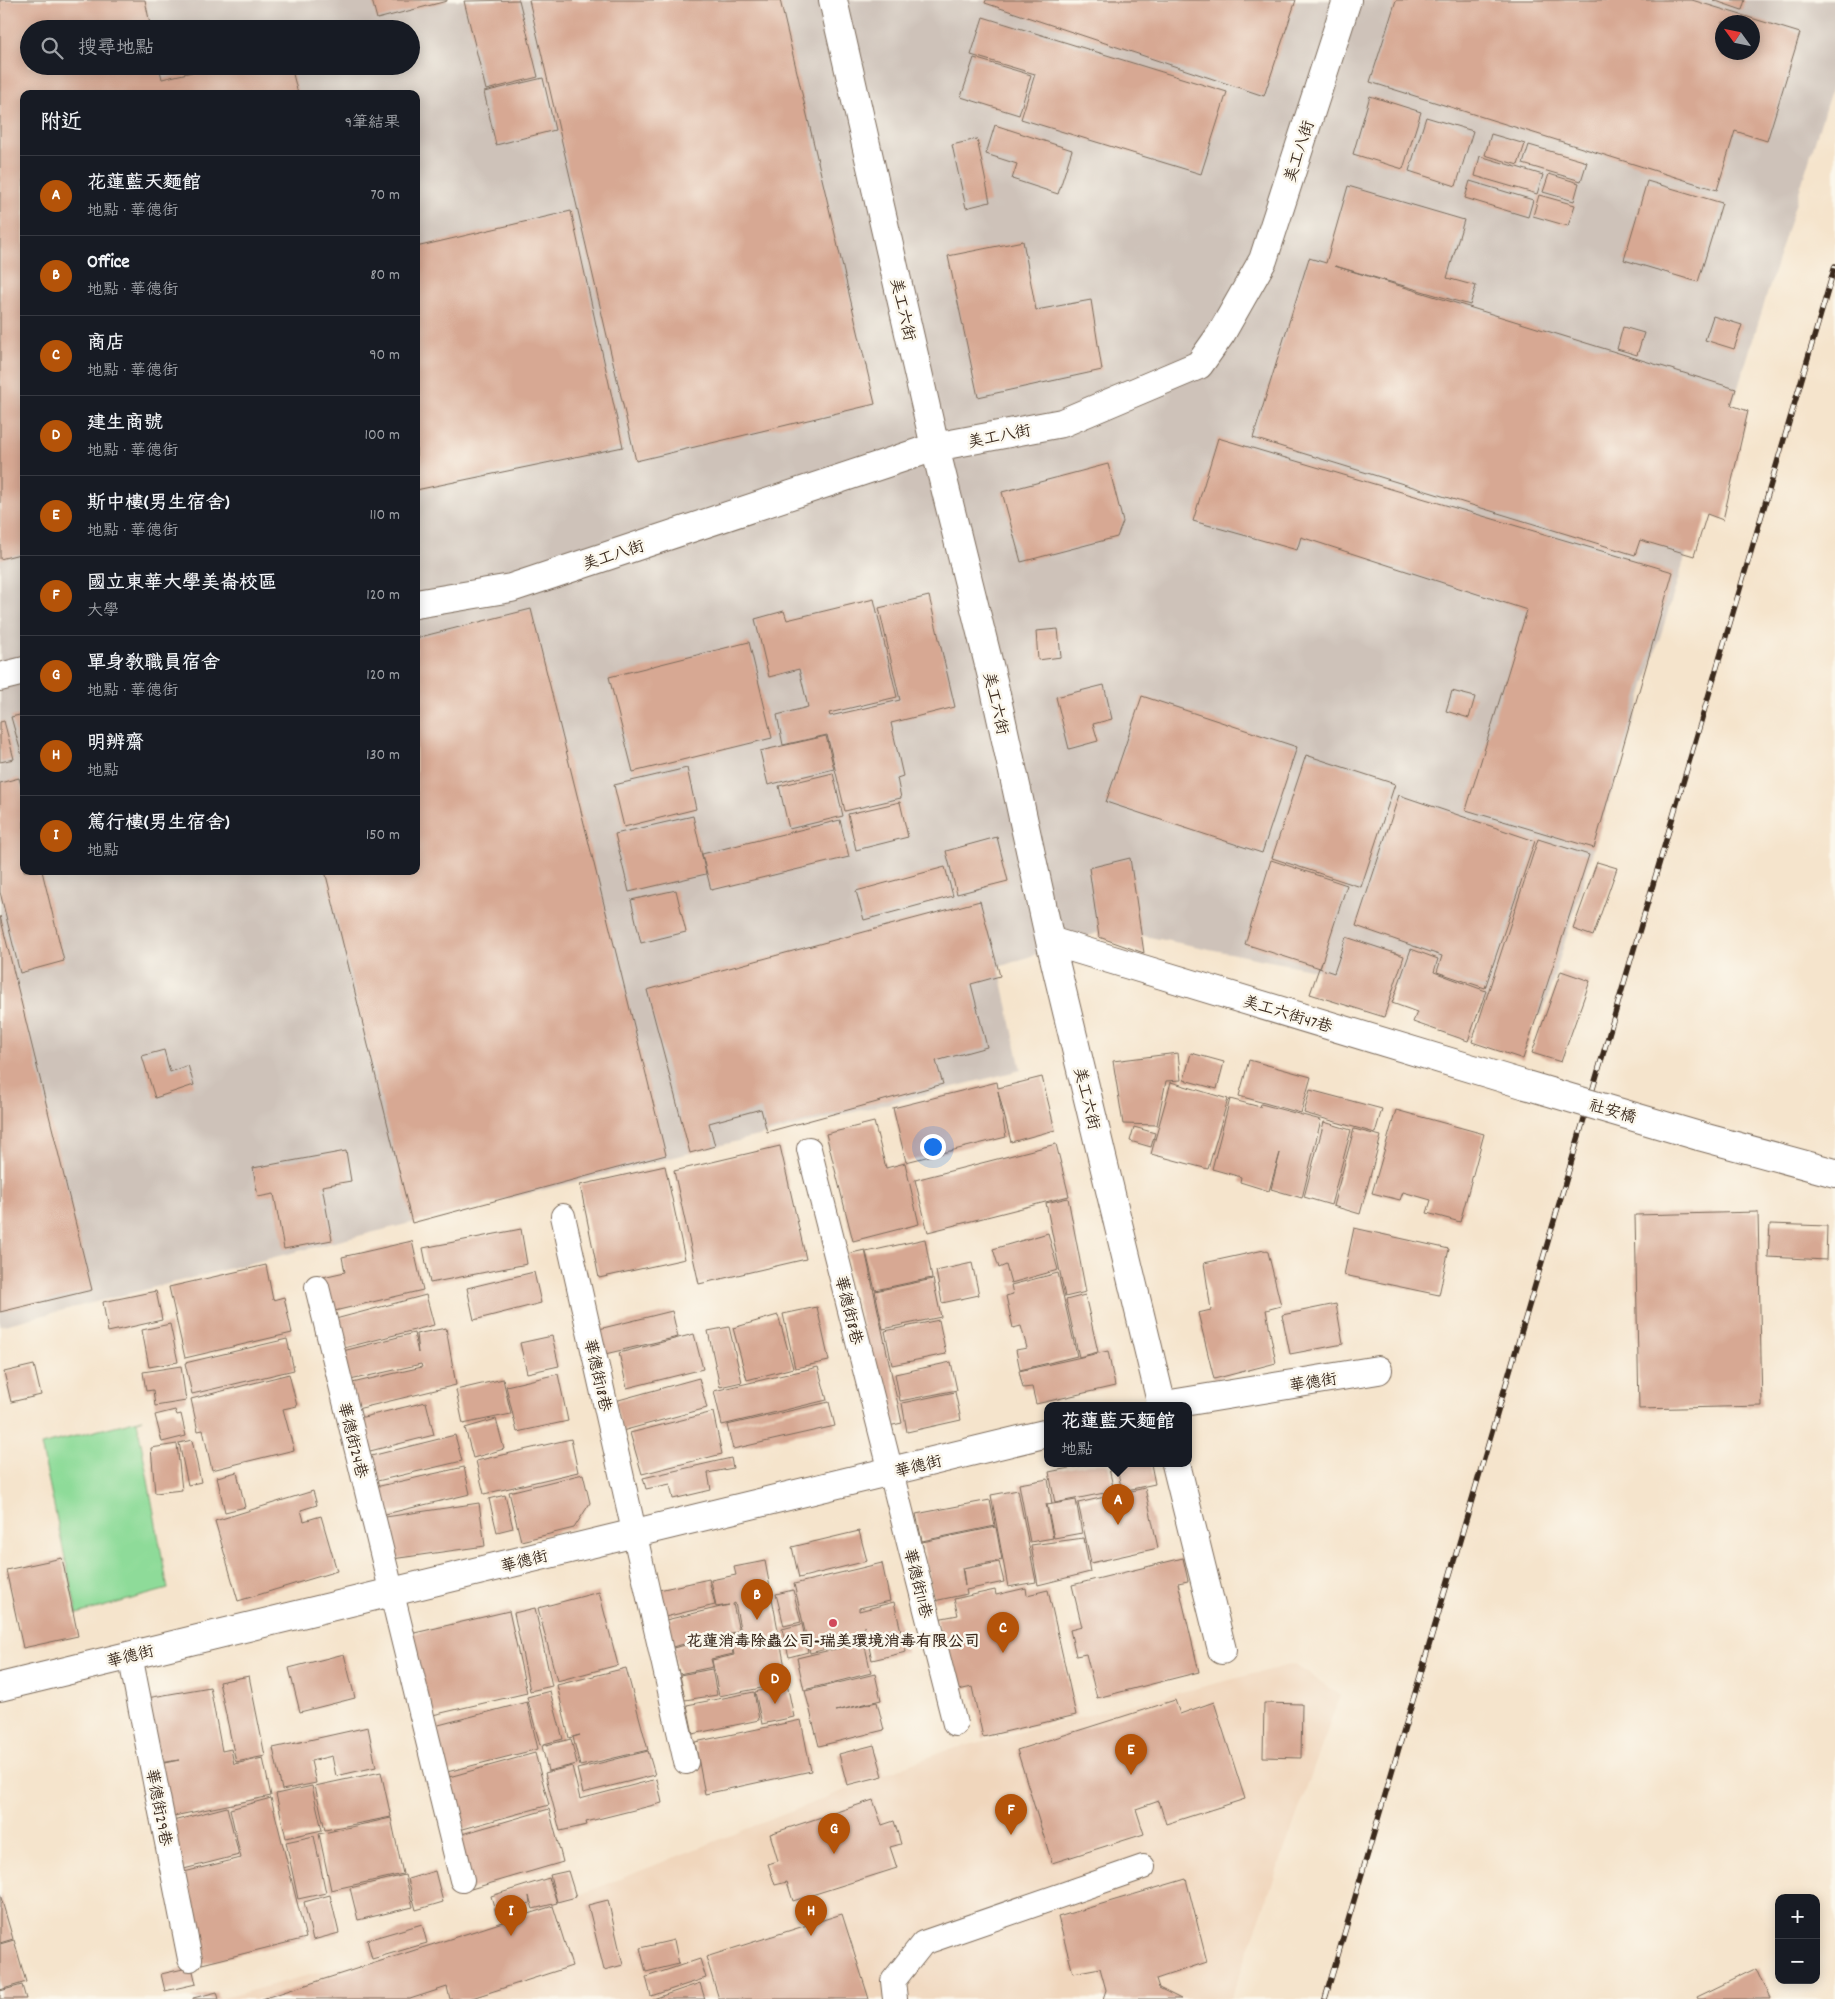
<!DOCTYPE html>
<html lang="zh-TW">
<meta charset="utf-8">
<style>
body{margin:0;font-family:Dekko,"LXGW WenKai TC",sans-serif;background:#20242c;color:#f1f3f6}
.controls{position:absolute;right:15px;bottom:15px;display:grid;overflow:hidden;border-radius:10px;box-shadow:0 2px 12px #0003}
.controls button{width:45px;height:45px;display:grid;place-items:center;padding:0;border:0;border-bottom:1px solid #363941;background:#171b24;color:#f1f3f6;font:25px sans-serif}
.compass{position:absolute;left:1715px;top:15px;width:45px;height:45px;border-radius:50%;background:#171b24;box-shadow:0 2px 12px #0003;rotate:303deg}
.you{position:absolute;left:932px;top:1146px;width:18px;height:18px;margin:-12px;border:4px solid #fff;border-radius:50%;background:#1a73e8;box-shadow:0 0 0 8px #1a73e833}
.badge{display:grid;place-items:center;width:32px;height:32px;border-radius:50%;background:#b45309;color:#fff;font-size:16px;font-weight:700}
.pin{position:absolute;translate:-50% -41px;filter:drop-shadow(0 1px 2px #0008)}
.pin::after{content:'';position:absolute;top:26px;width:18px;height:15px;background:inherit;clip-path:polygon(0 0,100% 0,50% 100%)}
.popup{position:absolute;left:1044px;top:1402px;width:148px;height:65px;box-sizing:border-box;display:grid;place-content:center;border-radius:10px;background:#171b24;filter:drop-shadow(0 1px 4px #0005);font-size:16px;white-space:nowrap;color:#9ea1a6}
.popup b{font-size:19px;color:#f1f3f6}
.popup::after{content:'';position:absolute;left:50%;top:100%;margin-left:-10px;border:10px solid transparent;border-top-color:#171b24}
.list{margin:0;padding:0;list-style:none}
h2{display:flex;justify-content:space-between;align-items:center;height:65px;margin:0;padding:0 20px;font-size:21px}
h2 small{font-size:16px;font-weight:400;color:#9ea1a6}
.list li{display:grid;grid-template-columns:32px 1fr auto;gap:15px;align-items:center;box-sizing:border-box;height:80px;padding:0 20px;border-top:1px solid #363941}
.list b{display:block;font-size:19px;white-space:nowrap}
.list p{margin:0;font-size:16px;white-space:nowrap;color:#9ea1a6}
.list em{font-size:16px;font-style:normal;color:#9ea1a6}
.icon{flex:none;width:28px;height:28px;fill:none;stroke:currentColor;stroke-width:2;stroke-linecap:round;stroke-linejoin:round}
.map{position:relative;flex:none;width:1835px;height:1999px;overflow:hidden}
.search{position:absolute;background:#171b24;box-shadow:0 2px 12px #0003;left:20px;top:20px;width:400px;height:55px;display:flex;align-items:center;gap:12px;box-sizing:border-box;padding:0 18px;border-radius:28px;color:#9ea1a6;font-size:19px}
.panel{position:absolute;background:#171b24;box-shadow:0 2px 12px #0003;left:20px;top:90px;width:400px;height:785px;border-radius:10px}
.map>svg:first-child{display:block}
.built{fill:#f0d6bc}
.industrial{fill:#cec2b9;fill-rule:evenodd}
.green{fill:#8edb99;stroke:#64825c}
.building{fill:#d7a893;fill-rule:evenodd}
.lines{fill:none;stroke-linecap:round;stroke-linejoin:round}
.service-casing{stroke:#7c6b5b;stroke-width:26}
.minor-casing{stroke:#7c6b5b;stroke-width:30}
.service{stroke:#fff;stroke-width:24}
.minor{stroke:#fff;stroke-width:28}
.rail-casing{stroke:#3b2a1e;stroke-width:5.5}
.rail{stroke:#fbf7ec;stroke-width:4;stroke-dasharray:11;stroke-linecap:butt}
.minor-bridge-casing{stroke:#7c6b5b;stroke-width:30;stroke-linecap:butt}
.minor-bridge{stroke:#fff;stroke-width:28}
.poi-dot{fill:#d1495b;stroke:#fbf7ec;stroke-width:2}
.labels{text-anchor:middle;stroke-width:5;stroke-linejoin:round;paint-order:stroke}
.street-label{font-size:16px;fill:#3b2a1e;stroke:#fbf7ec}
.poi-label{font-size:16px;font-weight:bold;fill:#3b2a1e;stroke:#fbf7ec}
</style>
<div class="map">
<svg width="1835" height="1999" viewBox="0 0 1835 1999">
<rect width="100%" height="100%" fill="#fbf7ec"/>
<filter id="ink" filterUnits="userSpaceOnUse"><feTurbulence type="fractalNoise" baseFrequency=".02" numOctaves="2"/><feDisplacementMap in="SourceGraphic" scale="10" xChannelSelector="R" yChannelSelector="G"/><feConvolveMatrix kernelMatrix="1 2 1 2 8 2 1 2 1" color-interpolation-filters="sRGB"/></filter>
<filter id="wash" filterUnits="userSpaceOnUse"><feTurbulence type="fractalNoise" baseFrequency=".0096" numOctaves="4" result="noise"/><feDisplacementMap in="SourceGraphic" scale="20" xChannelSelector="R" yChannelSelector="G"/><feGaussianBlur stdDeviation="1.12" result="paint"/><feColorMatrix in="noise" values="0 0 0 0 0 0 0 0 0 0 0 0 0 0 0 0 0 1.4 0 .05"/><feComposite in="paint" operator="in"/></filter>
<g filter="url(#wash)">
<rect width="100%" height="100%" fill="#f5e4cc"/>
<path class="built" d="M1294 1664 1340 1695 1231 1999H220L521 1918 944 1751Z"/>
<path class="industrial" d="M0 0H1835V77L1542 1015 1109 929 999 967 1021 1070 0 1326ZM1722 22H1752V52H1722ZM29 29H411V66H29ZM24 94H416V871H24Z"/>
<path class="green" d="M142 1419 137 1421 168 1589 77 1614 41 1445Z"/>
<g id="blocks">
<path class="building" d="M0 0H145L151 29H29V66H159L162 79 218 66H291L298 94H24V553L0 559Z
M372 0H447V1L377 19Z
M519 0 538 77 486 90 464 1Z
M529 0H780L875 404 636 461Z
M986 0H1296L1264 96 985 3Z
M1396 0H1692L1800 33 1767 141 1735 131 1717 190 1370 82ZM1722 22H1752V52H1722Z
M1713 0H1745L1742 10Z
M983 17 1227 92 1201 174 1021 119 1035 74 971 55Z
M974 58 1031 75 1019 115 961 97Z
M543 78 555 130 496 145 484 92Z
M1370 96 1421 112 1403 169 1353 154Z
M1426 117 1473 131 1456 186 1409 171Z
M995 125 1072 150 1058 194 1012 179 1017 164 986 154Z
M1491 134 1525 144 1518 165 1485 155Z
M977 139 990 202 966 208 952 145Z
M1529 145 1587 162 1581 181 1523 164Z
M1480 156 1543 175 1537 194 1475 176Z
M1549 174 1579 183 1574 201 1543 192Z
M1470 181 1533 200 1528 217 1465 198Z
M1647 181 1722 203 1698 282 1624 260Z
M1348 186 1464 220 1447 278 1476 286 1470 305 1335 266 1736 389 1731 405 1748 411 1723 520 1707 514 1694 556 1640 540 1635 555 1253 438 1309 258 1326 263Z
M1539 195 1575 205 1568 226 1533 216Z
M571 211 623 447 416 490V247Z
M1023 241 1036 310 1091 300 1102 370 978 397 948 256Z
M1713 316 1742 325 1734 349 1705 340Z
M1623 327 1644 333 1637 355 1617 349Z
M1218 438 1673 572 1594 848 1466 810 1527 610 1301 537 1297 550 1193 521Z
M1108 464 1123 522 1117 537 1021 562 1002 492Z
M929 596 955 707 891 723 903 776 897 778 901 798 845 811 827 735 783 745 777 715 808 707 799 669 769 677 755 619 784 611 787 620 874 599 897 697 829 713 830 716 900 700 879 608Z
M531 609 666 1155 412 1223 325 871H416V638Z
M1058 629 1061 657 1038 660 1036 631Z
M749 642 772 738 633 772 609 677Z
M1104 685 1112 719 1093 724 1098 741 1069 749 1056 697Z
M1452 691 1475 697 1469 718 1446 711Z
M1142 696 1297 747 1262 853 1106 802Z
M24 714V756H22L11 717Z
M4 721 14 759 0 762V722Z
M826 736 834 769 768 785 760 751Z
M1306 755 1395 784 1361 887 1272 858Z
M687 768 696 809 624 827 614 785Z
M833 773 843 816 789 829 779 786Z
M19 778 24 796V871H42L64 961 20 973 0 892V783Z
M1399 795 1535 841 1485 988 1437 972 1442 956 1356 926Z
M900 802 908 837 856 850 848 814Z
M693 816 706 874 629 892 615 834Z
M840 820 849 857 711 890 702 854Z
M997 837 1008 881 957 894 946 851Z
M1538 839 1589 855 1523 1059 1472 1042Z
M1130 858 1144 953 1099 937 1089 868Z
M1271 860 1347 885 1320 968 1245 944Z
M1597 862 1617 868 1593 936 1573 929Z
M945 867 953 896 864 920 856 891Z
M676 890 686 932 641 943 631 900Z
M980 901 1000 976 971 984 987 1047 936 1061 943 1084 767 1132 761 1109 709 1123 715 1146 690 1153 647 990Z
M0 916 92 1290 0 1312Z
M1346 937 1404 956 1384 1017 1310 994 1319 968 1334 973Z
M1411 949 1438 959 1434 972 1486 991 1468 1041 1413 1022 1417 1012 1392 1003Z
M1561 971 1590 981 1561 1062 1532 1053Z
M164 1050 170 1072 188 1065 194 1085 155 1098 142 1056Z
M1178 1053 1181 1080 1166 1081 1157 1125 1123 1124 1113 1061Z
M1191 1053 1224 1062 1217 1089 1184 1080Z
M1249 1060 1311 1077 1301 1113 1239 1096Z
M1042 1077 1055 1130 1011 1142 998 1091 1006 1137 906 1162 893 1108 997 1082 998 1088Z
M1171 1082 1228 1099 1208 1169 1151 1154Z
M1310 1090 1382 1109 1375 1133 1304 1113Z
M1230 1099 1260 1107 1261 1104 1321 1120 1302 1198 1271 1189 1280 1153 1269 1191 1240 1182 1241 1177 1212 1169Z
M1396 1110 1484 1134 1460 1222 1427 1213 1431 1200 1403 1192 1400 1200 1372 1193Z
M874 1122 886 1168 905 1163 919 1224 853 1241 826 1134Z
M1324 1122 1351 1130 1331 1205 1304 1197Z
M1134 1127 1155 1133 1151 1147 1130 1141Z
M1354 1129 1381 1136 1360 1214 1333 1206Z
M1056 1144 1069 1196 928 1232 915 1180Z
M780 1146 806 1259 699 1284 674 1171Z
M346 1151 351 1181 322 1186 332 1240 284 1249 274 1194 258 1197 253 1168Z
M665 1166 685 1259 599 1278 580 1185Z
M1068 1198 1086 1292 1065 1297 1046 1203Z
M1758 1212 1762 1406 1639 1409 1635 1215Z
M1770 1224 1827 1226 1826 1260 1768 1257Z
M1354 1228 1449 1249 1439 1295 1344 1275Z
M521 1229 527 1264 430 1283 423 1248Z
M1048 1233 1058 1270 1011 1283 1006 1265 999 1268 993 1249Z
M925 1239 932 1278 875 1290 866 1252Z
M412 1241 423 1290 326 1313 318 1278 345 1272 342 1257Z
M865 1250 902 1423 884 1427 847 1254Z
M1264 1250 1268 1252 1281 1306 1266 1310 1276 1363 1214 1379 1198 1313 1211 1310 1204 1263Z
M972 1263 979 1295 942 1303 936 1271Z
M266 1265 273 1300 284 1297 292 1333 185 1358 169 1287Z
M534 1272 541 1303 474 1320 467 1288Z
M1058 1273 1077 1356 1020 1370 1016 1350 1027 1348 1021 1326 1013 1328 1006 1296 1013 1294 1011 1285Z
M933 1279 941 1317 883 1329 875 1291Z
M156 1291 162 1320 108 1332 103 1302Z
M426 1295 434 1325 336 1350 328 1321Z
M1085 1295 1098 1352 1079 1357 1066 1300Z
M1336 1304 1343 1344 1290 1354 1282 1315Z
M817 1307 829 1361 795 1368 783 1314Z
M672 1311 678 1337 605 1354 599 1329Z
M778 1315 793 1368 747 1380 733 1328Z
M939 1320 946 1354 892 1365 885 1331Z
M170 1324 178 1362 149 1367 142 1330Z
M729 1327 742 1382 720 1387 708 1331Z
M446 1328 456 1385 353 1410 348 1384 422 1367 421 1364 346 1381 339 1352 414 1333 418 1353 416 1334Z
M694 1334 703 1369 627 1388 619 1353Z
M552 1336 559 1366 527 1373 520 1343Z
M287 1339 294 1370 192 1394 185 1363Z
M1108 1351 1115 1386 1036 1404 1032 1387 1023 1388 1019 1371Z
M951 1362 957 1390 900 1401 895 1374Z
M34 1365 41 1395 11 1402 4 1372Z
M181 1366 186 1401 155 1406 153 1390 146 1391 143 1372Z
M818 1367 827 1400 722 1425 714 1391Z
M289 1374 297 1406 283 1409 294 1450 212 1470 203 1430 198 1431 191 1399Z
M558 1374 568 1421 517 1432 506 1386Z
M699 1378 707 1408 622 1431 615 1401Z
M503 1379 511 1414 463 1424 456 1390Z
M955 1392 961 1420 907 1432 902 1403Z
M426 1402 434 1435 362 1453 355 1419Z
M829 1402 835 1426 733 1449 727 1425Z
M175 1410 177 1415 181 1414 186 1436 162 1442 155 1415Z
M713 1412 722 1454 642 1474 630 1433Z
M496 1419 504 1449 473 1458 465 1428Z
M455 1435 462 1461 373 1482 367 1457Z
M571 1439 578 1472 484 1494 476 1461Z
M192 1440 201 1482 188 1485 179 1443Z
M177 1444 182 1490 155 1493 151 1448Z
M731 1458 733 1468 708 1473 711 1490 673 1499 670 1484 646 1489 643 1478Z
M1089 1464H1108L1114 1491 1055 1503 1049 1472Z
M1116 1464H1151L1155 1484 1122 1491Z
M464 1467 470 1494 377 1516 371 1488Z
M237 1472 245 1507 225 1512 217 1477Z
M583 1474 590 1503 574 1528 521 1541 509 1492Z
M1048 1479 1052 1504H1046L1053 1538 1030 1542 1019 1484Z
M1145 1488 1158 1548 1091 1563 1078 1503Z
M1018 1490 1036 1582 1008 1587 991 1495Z
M313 1491 317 1505 301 1510 304 1521 321 1516 337 1571 238 1601 215 1521Z
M505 1495 513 1528 497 1532 489 1499Z
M990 1500 995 1526 922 1541 916 1514Z
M1076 1500 1082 1533 1054 1538 1047 1505Z
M479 1503 485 1546 385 1560 379 1518Z
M996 1527 1002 1560 962 1568 965 1586 963 1569 999 1562 1004 1582 966 1590 967 1594 934 1601 922 1542Z
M859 1531 867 1561 799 1578 792 1547Z
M1084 1538 1090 1572 1038 1585 1031 1545Z
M62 1558 78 1636 23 1648 6 1570Z
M1183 1558 1188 1581 1178 1583 1199 1672 1097 1698 1086 1654 1076 1656 1070 1630 1082 1627 1072 1585Z
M765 1561 788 1683 719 1696 712 1660 734 1655 730 1634 741 1633 735 1603 733 1604 739 1631 672 1647 666 1620 729 1605 716 1607 711 1580 736 1575 734 1567Z
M882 1563 890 1601 859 1608V1611L894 1602 906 1652 872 1660 864 1626 866 1639 810 1653 794 1584Z
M709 1579 715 1605 665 1617 659 1590Z
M1026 1588 1027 1595 1048 1590 1076 1715 983 1737 972 1687 954 1691 937 1619 958 1615 954 1599 995 1590 996 1595Z
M793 1590 801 1622 784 1626 776 1594Z
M599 1592 618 1665 557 1681 538 1608Z
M535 1608 552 1686 530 1691 514 1613Z
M509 1611 527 1693 424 1717 406 1635Z
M802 1624 808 1652 789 1657 782 1629Z
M729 1635 733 1654 711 1659 713 1667 679 1674 673 1648Z
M864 1642 871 1673 804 1690 797 1658Z
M344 1654 355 1698 300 1712 289 1668Z
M626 1668 648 1750 580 1766 573 1737 580 1735 569 1738 557 1685Z
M712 1669 717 1695 685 1700 680 1675Z
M875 1674 881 1700 836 1711 877 1702 884 1730 819 1746 805 1691Z
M249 1676 265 1756 236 1762 219 1682Z
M787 1684 794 1717 762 1724 755 1692Z
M210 1687 222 1751 231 1749 234 1764 263 1758 271 1796 169 1817 159 1764 179 1760 159 1763 147 1698Z
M550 1691 563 1739 540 1745 527 1697Z
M754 1692 759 1720 693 1734 687 1705Z
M1175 1700 1180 1714 1214 1702 1245 1799 1166 1824 1159 1801 1136 1809 1144 1834 1052 1863 1017 1750Z
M527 1702 538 1749 439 1774 427 1728Z
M1264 1703 1302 1704 1301 1758 1263 1757Z
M801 1720 811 1771 705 1794 695 1742Z
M368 1727 376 1767 336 1776 332 1756 311 1761 316 1783 282 1790 273 1748Z
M571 1739 577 1764 548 1771 542 1746Z
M874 1745 883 1776 847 1785 839 1754Z
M648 1751 655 1775 583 1793 577 1769Z
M535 1753 549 1805 456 1831 442 1779Z
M572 1766 580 1799 657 1779 662 1803 586 1822 587 1825 560 1831 545 1773Z
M381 1772 391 1817 325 1830 315 1786Z
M312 1786 322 1830 286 1838 276 1794Z
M271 1798 306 1938 202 1964 180 1873 241 1858 230 1809Z
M873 1800 882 1825 894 1821 901 1844 890 1847 897 1868 793 1901 787 1882 775 1885 768 1864 778 1861 770 1834Z
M227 1807 239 1855 180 1870 169 1822Z
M549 1809 563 1862 471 1889 455 1836Z
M391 1818 403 1874 331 1890 319 1834Z
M314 1836 326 1893 298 1899 286 1842Z
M435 1871 443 1902 416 1910 408 1879Z
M568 1871 576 1897 557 1902 550 1875Z
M405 1875 413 1907 358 1920 350 1888Z
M549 1878 557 1903 533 1909 529 1896 530 1903 496 1914 491 1896Z
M1186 1879 1207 1962 1156 1979 1159 1988 1181 1999H1103L1106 1990 1100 1968 1073 1973 1058 1917Z
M0 1894 13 1939 0 1943Z
M330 1895 339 1933 313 1940 304 1902Z
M608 1900 623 1965 604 1970 588 1905Z
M553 1906 572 1966 469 1999H450L447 1987 410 1999H262Z
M842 1914 869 1999H719L706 1957Z
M422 1924 427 1943 372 1959 367 1940Z
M14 1940 26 1982 0 1990V1944Z
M674 1940 679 1964 646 1972 640 1948Z
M700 1959 706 1978 651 1996 646 1977Z
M192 1967 196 1984 165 1991 161 1974Z
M1757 1968 1771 1999H1698L1697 1997Z
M700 1983 705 1999H653Z
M22 1985 26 1999H0V1991Z
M217 1992 219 1999H193V1998Z"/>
</g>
</g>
<g filter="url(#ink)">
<use href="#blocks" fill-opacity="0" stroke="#7c6b5b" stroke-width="1"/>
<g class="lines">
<defs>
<path id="service" d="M809 1149 955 1724
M563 1216 686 1762
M317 1287 462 1880
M130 1655 190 1959
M895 1999 893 1981 923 1943 1143 1867"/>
<path id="minor" d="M833 0 935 447 993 681 1050 941 1162 1406
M416 604 511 588 935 447 1062 423 1199 365 1221 334 1263 260 1347 0
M0 677 24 671
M1050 941 1526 1085
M1699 1136 1835 1173
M1159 1406 1378 1370
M1176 1464 1222 1650
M0 1687 1048 1433"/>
</defs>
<use href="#service" class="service-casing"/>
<use href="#minor" class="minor-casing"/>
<use href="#service" class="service"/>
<use href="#minor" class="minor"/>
<defs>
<path id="rail" d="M1325 1999 1835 266"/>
</defs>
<use href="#rail" class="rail-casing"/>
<use href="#rail" class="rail"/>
<defs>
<path id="minor-bridge" d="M1526 1085 1699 1136"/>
</defs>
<use href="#minor-bridge" class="minor-bridge-casing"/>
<use href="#minor-bridge" class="minor-bridge"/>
</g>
</g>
<circle class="poi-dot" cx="833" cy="1623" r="5"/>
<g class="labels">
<g class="street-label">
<text transform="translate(1298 151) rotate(-72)" y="6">美工八街</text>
<text transform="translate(904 309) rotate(77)" y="6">美工六街</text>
<text transform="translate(999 435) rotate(-11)" y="6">美工八街</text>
<text transform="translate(613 554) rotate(-18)" y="6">美工八街</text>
<text transform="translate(997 703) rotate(77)" y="6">美工六街</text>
<text transform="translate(1288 1013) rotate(17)" y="6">美工六街47巷</text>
<text transform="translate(1088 1098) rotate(76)" y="6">美工六街</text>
<text transform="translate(1613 1110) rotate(16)" y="6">社安橋</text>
<text transform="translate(850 1310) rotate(76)" y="6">華德街8巷</text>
<text transform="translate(599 1375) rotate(77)" y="6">華德街18巷</text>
<text transform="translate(1313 1381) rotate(-9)" y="6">華德街</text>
<text transform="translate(354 1440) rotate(76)" y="6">華德街24巷</text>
<text transform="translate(918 1465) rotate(-14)" y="6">華德街</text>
<text transform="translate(524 1560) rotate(-14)" y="6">華德街</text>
<text transform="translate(919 1583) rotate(76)" y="6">華德街11巷</text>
<text transform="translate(130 1655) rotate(-14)" y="6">華德街</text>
<text transform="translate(160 1807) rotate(79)" y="6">華德街29巷</text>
</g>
<g class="poi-label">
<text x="833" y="1646">花蓮消毒除蟲公司-瑞美環境消毒有限公司</text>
</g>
</g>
</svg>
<div class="controls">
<button>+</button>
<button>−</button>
</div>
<svg class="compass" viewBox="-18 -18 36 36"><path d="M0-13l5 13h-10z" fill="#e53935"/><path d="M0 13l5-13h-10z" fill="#9ea1a6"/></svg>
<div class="you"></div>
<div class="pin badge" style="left:1118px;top:1525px">A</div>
<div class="popup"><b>花蓮藍天麵館</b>地點</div>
<div class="pin badge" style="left:757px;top:1620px">B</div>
<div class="pin badge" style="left:1003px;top:1653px">C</div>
<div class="pin badge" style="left:775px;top:1704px">D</div>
<div class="pin badge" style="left:1131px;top:1775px">E</div>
<div class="pin badge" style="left:1011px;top:1835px">F</div>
<div class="pin badge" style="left:834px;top:1854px">G</div>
<div class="pin badge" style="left:811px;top:1936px">H</div>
<div class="pin badge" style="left:511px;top:1936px">I</div>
<div class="search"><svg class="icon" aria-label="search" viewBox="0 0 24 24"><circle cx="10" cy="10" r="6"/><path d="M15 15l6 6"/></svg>搜尋地點</div>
<section class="panel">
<h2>附近<small>9筆結果</small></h2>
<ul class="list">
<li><span class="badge">A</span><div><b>花蓮藍天麵館</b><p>地點 · 華德街</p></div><em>70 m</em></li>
<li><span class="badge">B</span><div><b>Office</b><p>地點 · 華德街</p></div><em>80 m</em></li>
<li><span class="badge">C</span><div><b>商店</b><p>地點 · 華德街</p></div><em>90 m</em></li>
<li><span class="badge">D</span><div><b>建生商號</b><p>地點 · 華德街</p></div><em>100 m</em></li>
<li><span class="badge">E</span><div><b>斯中樓(男生宿舍)</b><p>地點 · 華德街</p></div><em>110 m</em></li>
<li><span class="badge">F</span><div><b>國立東華大學美崙校區</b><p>大學</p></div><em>120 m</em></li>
<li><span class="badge">G</span><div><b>單身教職員宿舍</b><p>地點 · 華德街</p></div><em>120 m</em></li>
<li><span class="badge">H</span><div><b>明辨齋</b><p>地點</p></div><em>130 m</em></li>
<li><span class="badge">I</span><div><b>篤行樓(男生宿舍)</b><p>地點</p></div><em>150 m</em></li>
</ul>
</section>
</div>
